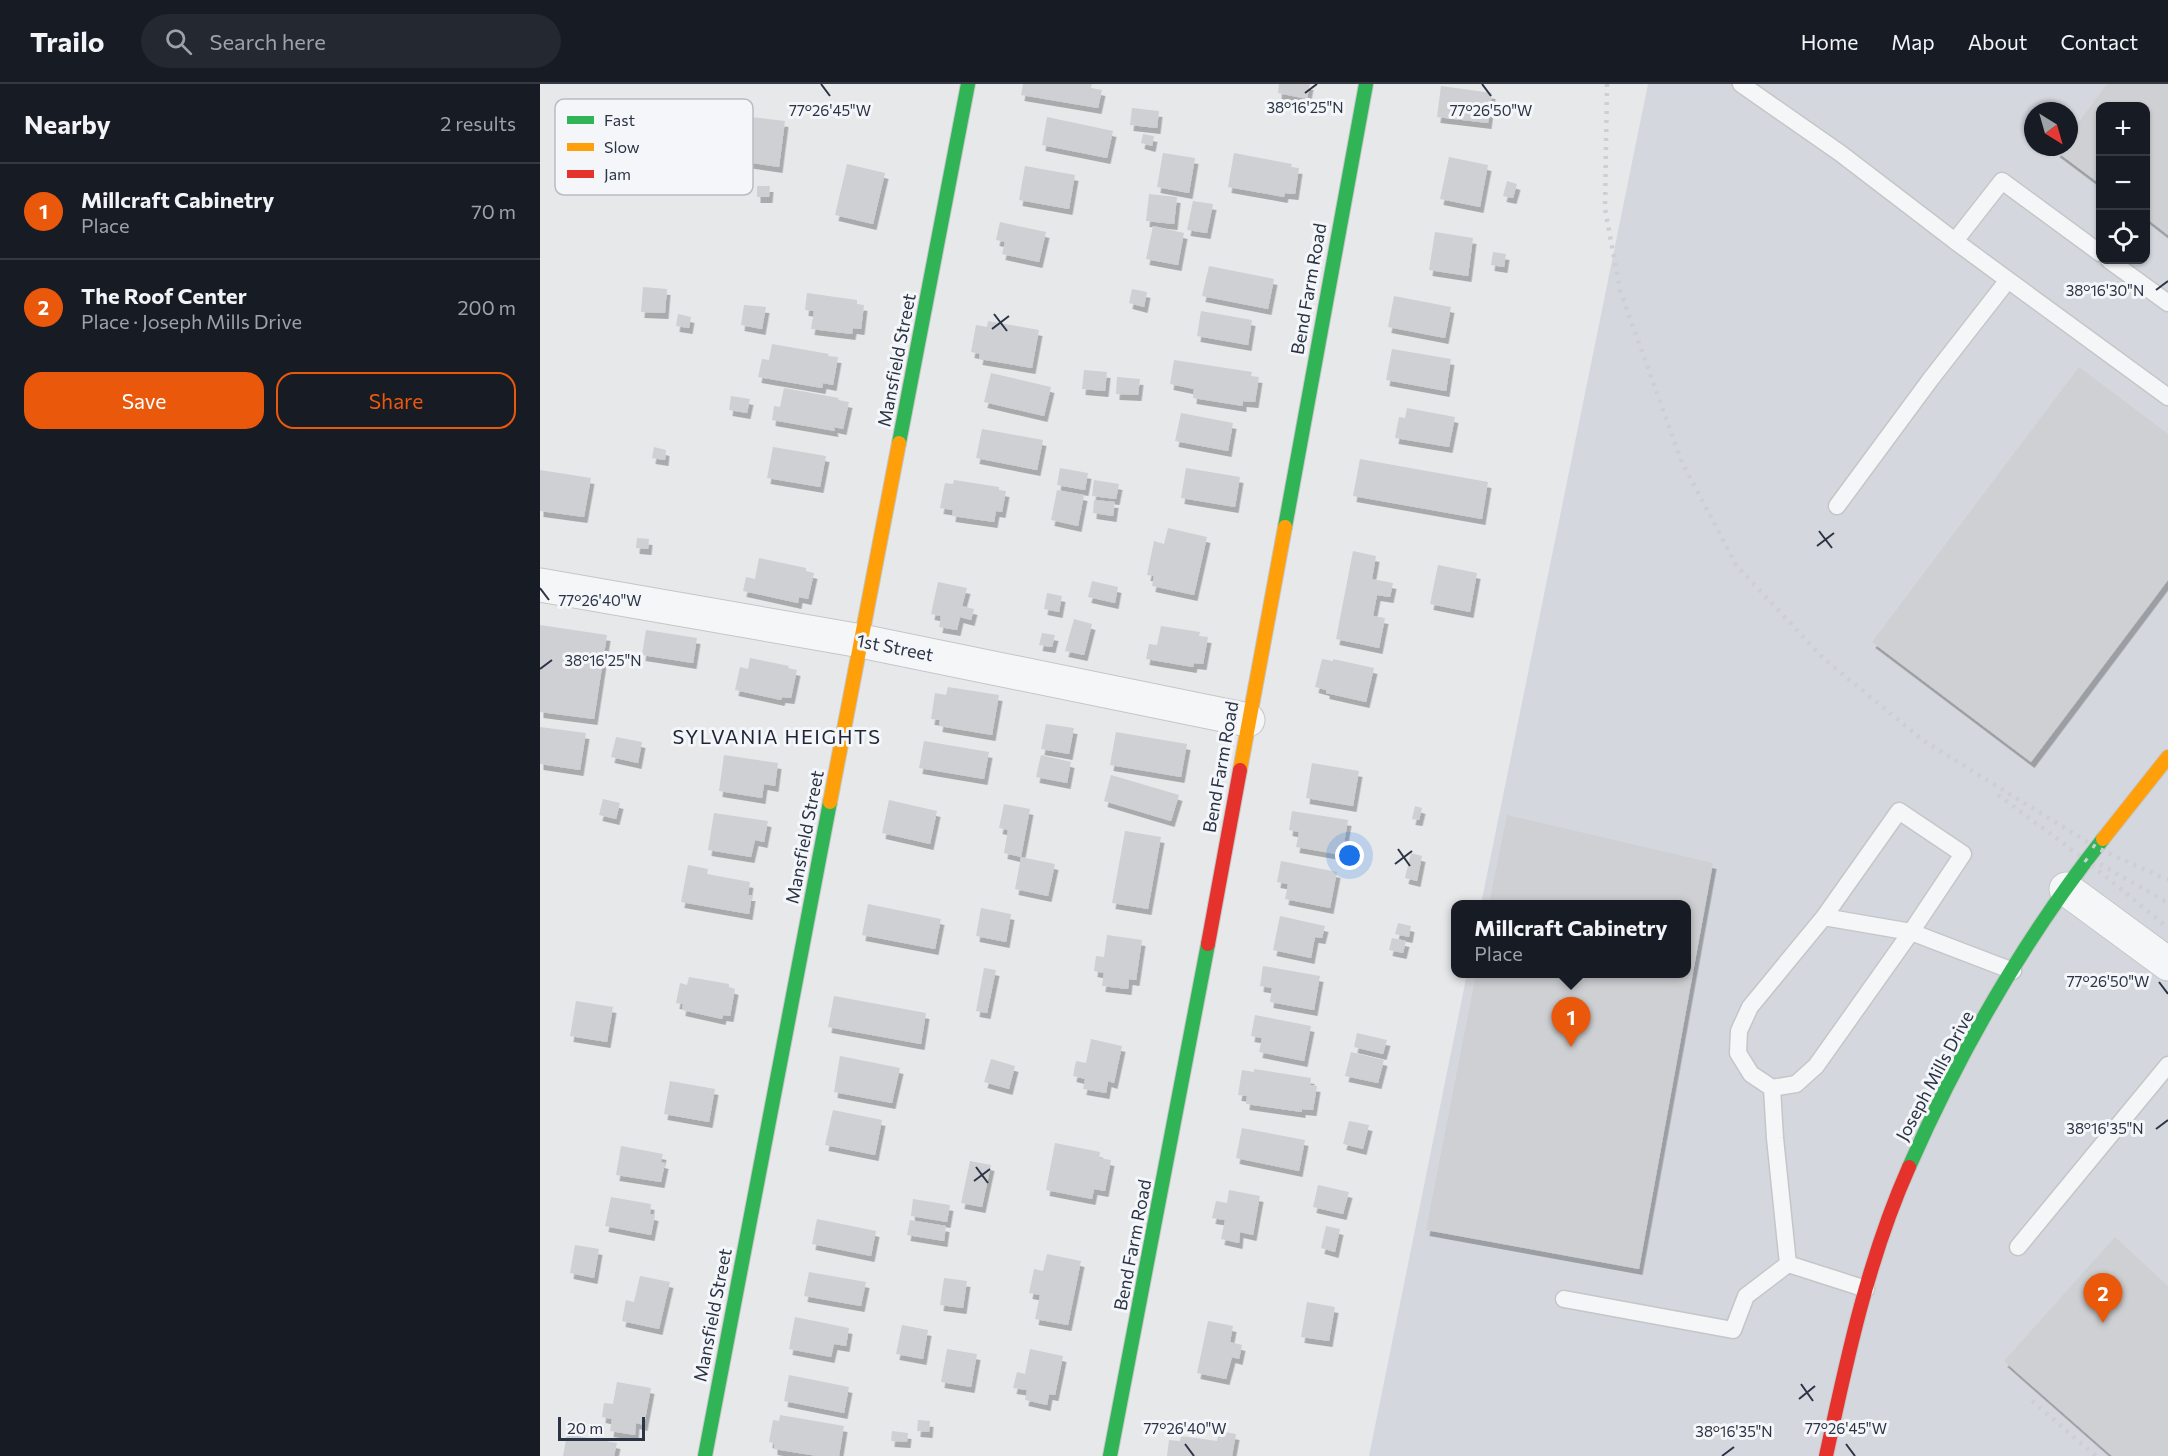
<!DOCTYPE html>
<meta charset="utf-8">
<style>
body{margin:0;font-family:Commissioner,sans-serif;background:#242831;color:#f1f3f6}
.controls{position:absolute;right:18px;top:18px;display:grid;overflow:hidden;border-radius:12px;box-shadow:0 2px 4px #0004}
.controls button{width:54px;height:54px;display:grid;place-items:center;padding:0;border:0;border-bottom:2px solid #363941;background:#171b24;color:#f1f3f6;font:30px sans-serif}
.compass{position:absolute;left:1484px;top:18px;width:54px;height:54px;border-radius:50%;background:#171b24;box-shadow:0 2px 4px #0004;rotate:143deg}
.scale{position:absolute;left:18px;bottom:15px;width:87px;box-sizing:border-box;padding-left:6px;border:3px solid #2b3445;border-top:0;font-size:16px;line-height:21px;white-space:nowrap;color:#2b3445;-webkit-text-stroke:4px #f4f6f9;paint-order:stroke}
.you{position:absolute;left:810px;top:772px;width:21px;height:21px;margin:-15px;border:4px solid #fff;border-radius:50%;background:#1a73e8;box-shadow:0 0 0 9px #1a73e833}
.badge{display:grid;place-items:center;width:39px;height:39px;border-radius:50%;background:#ea580c;color:#fff;font-size:20px;font-weight:700}
.pin{position:absolute;translate:-50% -50px;filter:drop-shadow(0 2px 3px #0008)}
.pin::after{content:'';position:absolute;top:32px;width:21px;height:18px;background:inherit;clip-path:polygon(0 0,100% 0,50% 100%)}
.popup{position:absolute;left:911px;top:816px;width:240px;height:78px;box-sizing:border-box;display:grid;place-content:center;border-radius:12px;background:#171b24;filter:drop-shadow(0 2px 4px #0005);font-size:20px;white-space:nowrap;color:#9ea1a6}
.popup b{font-size:22px;color:#f1f3f6}
.popup::after{content:'';position:absolute;left:50%;top:100%;margin-left:-12px;border:12px solid transparent;border-top-color:#171b24}
.list{margin:0;padding:0;list-style:none}
h2{display:flex;justify-content:space-between;align-items:center;height:78px;margin:0;padding:0 24px;font-size:26px}
h2 small{font-size:20px;font-weight:400;color:#9ea1a6}
.list li{display:grid;grid-template-columns:39px 1fr auto;gap:18px;align-items:center;box-sizing:border-box;height:96px;padding:0 24px;border-top:2px solid #363941}
.list b{display:block;font-size:22px;white-space:nowrap}
.list p{margin:0;font-size:20px;white-space:nowrap;color:#9ea1a6}
.list em{font-size:20px;font-style:normal;color:#9ea1a6}
.actions{display:flex;gap:12px;padding:18px 24px}
.actions a{flex:1;padding:14px 0;border:2px solid #ea580c;border-radius:18px;text-align:center;font-size:21px;color:#ea580c}
.actions .main{background:#ea580c;color:#fff}
.icon{flex:none;width:33px;height:33px;fill:none;stroke:currentColor;stroke-width:2;stroke-linecap:round;stroke-linejoin:round}
.map{position:relative;flex:none;width:1628px;height:1372px;overflow:hidden}
header{display:flex;align-items:center;gap:36px;box-sizing:border-box;height:84px;padding:0 30px;background:#171b24;border-bottom:2px solid #363941}
header strong{font-size:28px}
nav{display:flex;gap:33px;margin-inline-start:auto;font-size:21px}
.search{width:420px;height:54px;background:#242831;display:flex;align-items:center;gap:15px;box-sizing:border-box;padding:0 21px;border-radius:33px;color:#9ea1a6;font-size:22px}
main{display:flex}
aside{flex:1;background:#171b24}
.map>svg:first-child{display:block}
.built{fill:#d4d7dd;fill-rule:evenodd}
.building{fill:#ced0d3;filter:url(#shadow)}
.lines{fill:none;stroke-linecap:round;stroke-linejoin:round}
.lane-casing{stroke:#c4c6c8;stroke-width:19}
.street-casing{stroke:#c4c6c8;stroke-width:35}
.fast-casing{stroke:#c4c6c8;stroke-width:16}
.slow-casing{stroke:#c4c6c8;stroke-width:16}
.jam-casing{stroke:#c4c6c8;stroke-width:16}
.lane{stroke:#f5f6f7;stroke-width:16}
.street{stroke:#f5f6f7;stroke-width:33}
.fast{stroke:#30b455;stroke-width:14}
.slow{stroke:#ff9f0a;stroke-width:14}
.jam{stroke:#e5322d;stroke-width:14}
.rail{stroke:#cecfd2;stroke-width:4.5;stroke-dasharray:3 6;stroke-linecap:butt}
.ticks{fill:none;stroke:#2b3445;stroke-width:2}
.labels{text-anchor:middle;stroke-width:6;stroke-linejoin:round;paint-order:stroke}
.street-label{font-size:18px;fill:#2b3445;stroke:#f4f6f9}
.neighbourhood-label{font-size:20px;letter-spacing:1.5px;fill:#1d2536;stroke:#f4f6f9}
.key{fill:#f4f6f9;stroke:#b8bcc3;stroke-width:1.5}
.key-label{font-size:16px;fill:#2b3445}
.ticks-label{font-size:15px;text-anchor:middle;fill:#2b3445;stroke:#f4f6f9;stroke-width:6;stroke-linejoin:round;paint-order:stroke}
</style>
<header>
<strong>Trailo</strong>
<div class="search"><svg class="icon" aria-label="search" viewBox="0 0 24 24"><circle cx="10" cy="10" r="6"/><path d="M15 15l6 6"/></svg>Search here</div>
<nav><a>Home</a><a>Map</a><a>About</a><a>Contact</a></nav>
</header>
<main>
<aside>
<h2>Nearby<small>2 results</small></h2>
<ul class="list">
<li><span class="badge">1</span><div><b>Millcraft Cabinetry</b><p>Place</p></div><em>70 m</em></li>
<li><span class="badge">2</span><div><b>The Roof Center</b><p>Place · Joseph Mills Drive</p></div><em>200 m</em></li>
</ul>
<div class="actions"><a class="main">Save</a><a>Share</a></div>
</aside>
<div class="map">
<svg width="1628" height="1372" viewBox="0 0 1628 1372">
<defs>
<filter id="shadow"><feDropShadow dx="3.5" dy="6" stdDeviation="0" flood-color="#0004"/></filter>
</defs>
<rect width="100%" height="100%" fill="#e6e8ea"/>
<path class="built" d="M1108 0H1628V1372H829L927 890H1146V820H941ZM1560 22H1606V176H1560ZM1493 27H1529V63H1493Z"/>
<path class="building" d="M483 0H552L551 4 562 6 558 24 481 11Z
M739 0H770L767 15 738 9Z
M1567 0H1628V151L1606 134V22H1560V100L1516 67 1520 63H1529V51Z
M901 2 952 9 948 39 897 33Z
M592 24 619 27 617 44 590 41Z
M211 33 245 37 239 83 205 78Z
M507 33 573 47 567 74 502 61Z
M603 50 614 52 612 62 601 59Z
M623 69 655 74 649 109 617 103Z
M694 69 752 80 751 83 759 84 755 110 745 109 744 113 688 103Z
M909 73 948 81 940 123 900 115Z
M307 80 345 89 333 140 295 131Z
M485 82 535 91 529 125 479 116Z
M967 97 977 100 973 114 963 112Z
M217 102H230L229 113H217Z
M609 110 637 113 634 140 606 137Z
M653 117 673 120 667 149 647 146Z
M460 138 506 148 499 178 462 170 465 158 456 156Z
M613 142 644 149 638 181 606 175Z
M895 148 933 154 928 192 889 186Z
M953 168 966 170 964 183 951 181Z
M669 182 734 195 728 225 662 212Z
M103 203 127 205 125 229 101 228Z
M592 205 607 208 604 223 589 219Z
M267 209 317 216V220L324 221 321 245 313 244 312 250 271 245 274 227 265 226Z
M854 212 911 223 905 254 848 243Z
M204 221 226 223 222 245 201 241Z
M661 227 712 236 708 261 657 252Z
M138 230 151 233 149 244 136 242Z
M448 237 499 246 492 284 439 275 440 270 431 268 436 241 447 243Z
M232 260 289 270 288 272 298 273 293 301 283 299 282 304 218 293 222 275 229 276Z
M852 265 911 275 906 307 846 296Z
M634 276 712 288 711 292 719 293 715 318 703 317V322L653 314 654 305 630 300Z
M1539 283 1628 350V496L1491 678 1332 558Z
M544 286 567 288 565 307 542 305Z
M451 289 511 303 504 332 444 318Z
M577 293 600 295 598 311 576 310Z
M244 304 299 314 298 316 309 318 303 345 294 343 295 347 232 336 234 322 240 323Z
M191 312 210 315 207 329 189 326Z
M867 324 915 333 909 363 855 354 859 333 865 334Z
M641 329 693 339 688 367 635 357Z
M442 345 503 356 497 386 436 374Z
M114 363 126 366 125 376 112 374Z
M233 363 286 372 280 403 227 394Z
M820 375 948 398 942 435 813 412Z
M520 384 548 389 545 406 517 401Z
M646 384 700 393 695 423 641 414Z
M0 386 51 394 44 433 0 427Z
M414 396 459 403V406L466 407 462 428 456 427 454 438 412 432 413 426 400 424 405 399 413 400Z
M554 396 579 400 576 415 552 412Z
M517 406 544 411 538 442 511 436Z
M554 416 575 418 573 432 553 429Z
M628 444 667 453 654 511 612 502 614 492 607 491 614 457 624 460Z
M97 454 109 455 108 465 96 464Z
M813 467 836 472 832 495 853 499 850 513 837 511 833 532 845 534 839 564 796 555Z
M219 474 266 484V487L274 489 268 515 259 513 258 519 203 507 206 493 215 495Z
M898 481 937 489 930 528 890 520Z
M552 497 578 503 575 519 548 513Z
M398 498 427 504 422 522 434 525 431 536 420 533 417 546 399 543 401 532 391 530Z
M507 509 522 512 519 528 504 525Z
M534 535 552 540 544 571 525 567Z
M0 541 67 551 54 635 0 628Z
M621 542 660 548 659 552 668 553 663 580 654 579 653 583 606 575 609 560 617 561Z
M106 546 157 554 153 579 102 571Z
M502 549 515 551 512 563 499 561Z
M210 574 249 582 248 584 257 586 251 614 242 613 241 616 195 606 200 583 208 585Z
M782 575 793 577V575L834 584 826 618 786 609V606L775 603Z
M408 603 459 611 452 651 399 642 400 636 391 635 395 609 406 611Z
M506 640 534 644 529 670 501 665Z
M0 643 46 649 40 686 0 680Z
M576 648 647 660 641 693 570 681Z
M76 653 102 658 98 679 71 673Z
M384 657 449 668 444 695 379 684Z
M184 671 238 679 235 702 224 700 222 714 179 707Z
M501 671 531 678 527 699 496 693Z
M772 679 819 687 813 722 766 714Z
M571 691 639 711 631 737 564 717Z
M63 715 80 719 76 735 59 731Z
M349 716 397 727 390 760 342 749Z
M464 720 490 725 481 773 464 769 468 746 459 744Z
M875 722 882 724 879 736 872 735Z
M752 727 808 736 802 771 756 763 759 748 749 746Z
M174 729 228 737 224 758 215 756 211 773 168 766Z
M967 731 1173 779 1099 1185 886 1146 936 890H1146V820H949Z
M585 747 621 753 608 825 572 819Z
M871 769 882 772 877 797 865 794Z
M481 773 515 780 508 812 475 805Z
M741 777 797 788 790 824 745 815 748 800 737 798Z
M148 781 168 785 167 790 210 798 208 811H212L209 830 141 818Z
M328 820 401 835 395 865 322 851Z
M441 824 471 830 466 858 436 852Z
M740 832 785 842 782 854 775 853 771 874 733 866Z
M858 839 871 842 869 853 855 850Z
M567 851 602 856 596 896 589 895 588 905 562 902 564 889 554 887 556 872 564 873Z
M852 854 866 857 863 869 849 866Z
M723 882 780 892 774 926 730 918 732 904 720 902Z
M444 884 456 886 447 929 436 927Z
M149 893 189 900V903L195 905 190 932 183 931 182 935 142 926 143 920 136 919 140 899 147 901Z
M294 912 386 929 381 960 288 943Z
M36 917 73 923 67 958 30 952Z
M715 931 771 942 764 977 719 968 722 954 711 952Z
M817 949 847 956 843 970 814 963Z
M551 955 582 962 574 999 568 997 566 1009 543 1005 545 995 533 992 536 977 546 979Z
M811 968 844 976 838 999 805 992Z
M300 972 360 984 352 1019 294 1008Z
M451 975 475 982 469 1005 444 998Z
M714 985 771 994 770 1001 777 1002 773 1026 762 1025V1028L706 1020 707 1012 698 1011 702 986 714 988Z
M130 997 175 1005 169 1038 124 1030Z
M293 1026 342 1036 335 1071 285 1061Z
M809 1037 829 1041 823 1065 803 1060Z
M702 1044 765 1056 759 1087 696 1074Z
M515 1059 560 1068 559 1074 571 1076 565 1107 554 1105 552 1115 506 1106Z
M81 1062 123 1070 121 1078 125 1079 121 1098 76 1091Z
M430 1077 451 1081 442 1123 421 1119Z
M778 1101 809 1108 803 1130 773 1123Z
M689 1106 720 1112 713 1151 700 1148 699 1159 681 1155 685 1136 672 1134 676 1117 687 1119Z
M71 1113 111 1120 110 1130 115 1131 111 1151 65 1142Z
M373 1115 410 1121 407 1138 371 1132Z
M277 1135 336 1147 331 1172 272 1160Z
M370 1136 406 1142 404 1157 367 1151Z
M786 1142 800 1145 795 1168 781 1164Z
M1575 1153 1628 1202V1372H1572L1464 1277Z
M35 1161 59 1165 54 1194 30 1189Z
M507 1170 541 1177 528 1241 495 1235 500 1211 489 1209 494 1185 503 1187Z
M269 1188 326 1198 321 1222 264 1212Z
M100 1192 130 1198 119 1245 82 1237 86 1216 94 1218Z
M404 1194 427 1197 423 1224 400 1221Z
M767 1218 795 1223 789 1257 761 1253Z
M255 1233 309 1244 306 1262 294 1260 291 1273 249 1265Z
M668 1237 693 1242 690 1258 702 1261 699 1275 692 1273 686 1295 657 1289Z
M362 1241 388 1246 383 1275 356 1270Z
M407 1265 437 1270 431 1303 401 1298Z
M490 1265 523 1272 515 1311 509 1310 507 1321 485 1316 487 1306 473 1304 477 1288 485 1290Z
M249 1291 309 1303 304 1329 244 1317Z
M77 1298 111 1304 104 1341 96 1339 95 1351 70 1347 72 1335 62 1333 64 1319 73 1320Z
M240 1331 304 1342 299 1372H277L234 1365V1359L229 1358 233 1336 239 1337Z
M378 1336 390 1337 389 1348 377 1347Z
M352 1347 368 1349 367 1358 351 1357Z
M679 1347 696 1350 692 1372H627L629 1356 640 1357 641 1352 677 1357Z
M27 1350 77 1359 74 1372H23Z"/>
<g class="lines">
<defs>
<path id="lane" d="M1201 0 1300 69 1415 157
M1569 176 1628 219
M1468 196 1415 157 1462 97 1560 169
M1297 422 1390 296 1468 196 1628 313
M1284 833 1210 923 1199 947 1198 969 1211 990 1232 1004 1256 1000 1276 982 1371 848 1423 770 1359 727 1284 833 1371 848 1473 887
M1232 1004 1235 1054 1248 1180 1326 1205
M1478 1163 1628 981
M1024 1215 1193 1246 1206 1212 1248 1180"/>
<path id="street" d="M0 501 321 557 708 636
M1526 805 1628 880"/>
<path id="fast" d="M359 359 428 0
M745 443 826 0
M1369 1083C1420 967 1484 855 1563 755
M165 1372 290 718
M570 1372 668 860"/>
<path id="slow" d="M700 686 745 443
M290 718 359 359
M1563 755 1628 673"/>
<path id="jam" d="M668 860 700 686
M1286 1372C1307 1274 1328 1175 1369 1083"/>
</defs>
<use href="#lane" class="lane-casing"/>
<use href="#street" class="street-casing"/>
<use href="#fast" class="fast-casing"/>
<use href="#slow" class="slow-casing"/>
<use href="#jam" class="jam-casing"/>
<use href="#lane" class="lane"/>
<use href="#street" class="street"/>
<use href="#fast" class="fast"/>
<use href="#slow" class="slow"/>
<use href="#jam" class="jam"/>
<path class="rail" d="M1067 0 1065 125 1080 206 1141 376 1196 481 1283 574 1384 657 1557 764 1628 796
M1458 711 1547 777 1628 844
M1560 780 1628 819
M1492 1317 1556 1372"/>
</g>
<path class="ticks" d="M281 0 290 12M942 0 951 12M765 9 777 0M1616 206 1628 197M454 230 467 247M452 245 469 232M1279 447 1292 464M1277 462 1294 449M0 504 9 516M0 585 12 576M858 765 870 782M855 780 872 767M1619 898 1628 910M1616 1045 1628 1036M436 1083 448 1099M434 1097 450 1085M1261 1300 1273 1317M1259 1315 1275 1302M645 1360 654 1372M1306 1360 1315 1372M1182 1372 1194 1363"/>
<g class="labels">
<g class="street-label">
<text transform="translate(769 205) rotate(-80)" y="6">Bend Farm Road</text>
<text transform="translate(357 276) rotate(-79)" y="6">Mansfield Street</text>
<text transform="translate(355 564) rotate(11)" y="6">1st Street</text>
<text transform="translate(681 683) rotate(-80)" y="6">Bend Farm Road</text>
<text transform="translate(265 753) rotate(-79)" y="6">Mansfield Street</text>
<text transform="translate(1395 992) rotate(-62)" y="6">Joseph Mills Drive</text>
<text transform="translate(593 1161) rotate(-79)" y="6">Bend Farm Road</text>
<text transform="translate(173 1231) rotate(-79)" y="6">Mansfield Street</text>
</g>
<g class="neighbourhood-label">
<text x="237" y="660">SYLVANIA HEIGHTS</text>
</g>
</g>
<rect x="15" y="15" width="198" height="96" rx="9" class="key"/>
<rect x="27" y="32" width="27" height="8" fill="#30b455"/>
<rect x="27" y="59" width="27" height="8" fill="#ff9f0a"/>
<rect x="27" y="86" width="27" height="8" fill="#e5322d"/>
<g class="key-label">
<text x="64" y="42">Fast</text>
<text x="64" y="69">Slow</text>
<text x="64" y="96">Jam</text>
</g>
<g class="ticks-label">
<text x="765" y="29">38°16'25"N</text>
<text x="951" y="32">77°26'50"W</text>
<text x="290" y="32">77°26'45"W</text>
<text x="1565" y="212">38°16'30"N</text>
<text x="60" y="522">77°26'40"W</text>
<text x="63" y="582">38°16'25"N</text>
<text x="1568" y="903">77°26'50"W</text>
<text x="1565" y="1050">38°16'35"N</text>
<text x="645" y="1350">77°26'40"W</text>
<text x="1306" y="1350">77°26'45"W</text>
<text x="1194" y="1353">38°16'35"N</text>
</g>
</svg>
<div class="controls">
<button>+</button>
<button>−</button>
<button><svg class="icon" aria-label="locate" viewBox="0 0 24 24"><circle cx="12" cy="12" r="6"/><path d="M12 2v4M12 18v4M2 12h4M18 12h4"/></svg></button>
</div>
<svg class="compass" viewBox="-18 -18 36 36"><path d="M0-13l5 13h-10z" fill="#e53935"/><path d="M0 13l5-13h-10z" fill="#9ea1a6"/></svg>
<div class="scale">20 m</div>
<div class="you"></div>
<div class="pin badge" style="left:1031px;top:963px">1</div>
<div class="popup"><b>Millcraft Cabinetry</b>Place</div>
<div class="pin badge" style="left:1563px;top:1239px">2</div>
</div>
</main>
